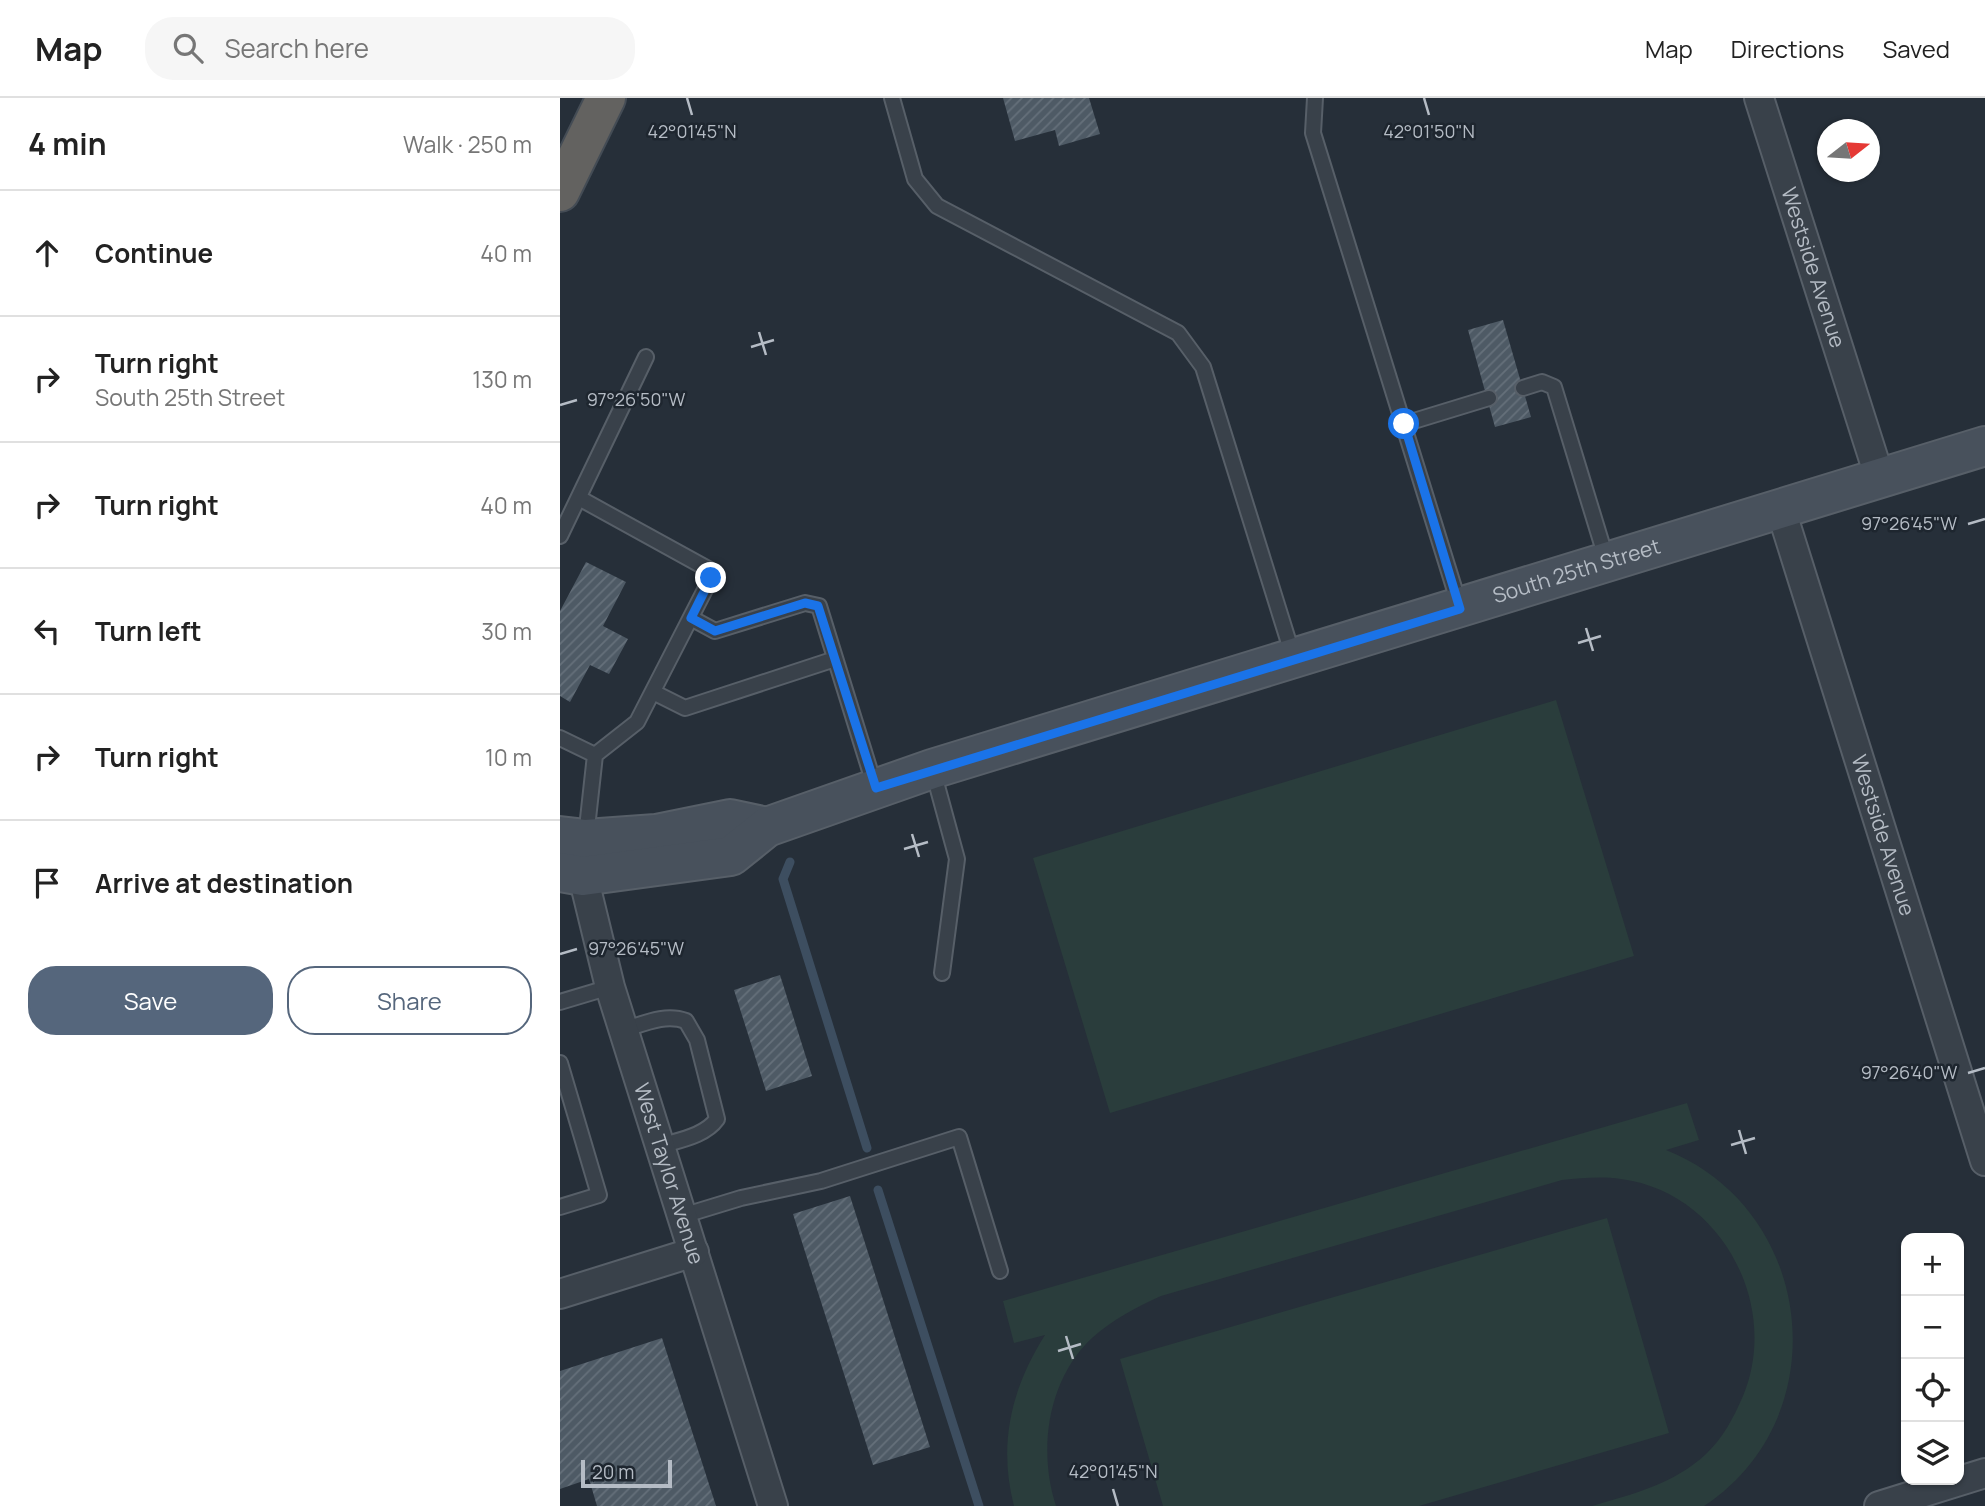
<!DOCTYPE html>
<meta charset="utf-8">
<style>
body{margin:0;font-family:Manrope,sans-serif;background:#f6f6f6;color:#222}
.controls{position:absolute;right:21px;bottom:21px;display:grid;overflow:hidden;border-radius:14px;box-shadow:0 2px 5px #0004}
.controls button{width:63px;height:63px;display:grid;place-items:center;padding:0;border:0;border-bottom:2px solid #e0e0e0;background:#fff;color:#222;font:35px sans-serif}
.compass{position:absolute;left:1257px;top:21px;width:63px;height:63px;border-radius:50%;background:#fff;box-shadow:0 2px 5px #0004;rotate:73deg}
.scale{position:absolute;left:21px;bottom:18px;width:91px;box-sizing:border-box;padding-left:7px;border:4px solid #b5bcc5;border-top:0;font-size:19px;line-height:24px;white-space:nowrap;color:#b5bcc5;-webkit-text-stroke:5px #1e262f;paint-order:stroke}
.stop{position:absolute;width:21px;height:21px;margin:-16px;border:5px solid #1a73e8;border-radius:50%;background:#fff}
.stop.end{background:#1a73e8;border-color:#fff;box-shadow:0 2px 7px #0008}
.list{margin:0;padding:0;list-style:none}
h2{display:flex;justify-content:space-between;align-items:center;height:91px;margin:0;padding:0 28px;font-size:30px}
h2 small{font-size:23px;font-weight:400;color:#767676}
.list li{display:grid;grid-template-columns:46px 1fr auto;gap:21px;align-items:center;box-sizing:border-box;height:126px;padding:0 28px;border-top:2px solid #e0e0e0}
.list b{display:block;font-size:26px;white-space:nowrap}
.list p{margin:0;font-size:23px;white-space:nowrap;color:#767676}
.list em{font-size:23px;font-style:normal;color:#767676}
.actions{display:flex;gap:14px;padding:21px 28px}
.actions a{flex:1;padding:16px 0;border:2px solid #55667c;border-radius:28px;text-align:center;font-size:24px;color:#55667c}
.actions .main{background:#55667c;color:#fff}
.icon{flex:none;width:38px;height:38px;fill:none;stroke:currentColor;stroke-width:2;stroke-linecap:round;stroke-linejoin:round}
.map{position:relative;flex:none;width:1425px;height:1408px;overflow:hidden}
header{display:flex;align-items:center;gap:42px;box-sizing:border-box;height:98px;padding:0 35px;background:#fff;border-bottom:2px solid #e0e0e0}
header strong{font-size:33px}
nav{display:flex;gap:38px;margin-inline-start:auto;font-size:24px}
.search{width:490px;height:63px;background:#f6f6f6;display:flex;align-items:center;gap:18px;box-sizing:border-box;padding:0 24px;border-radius:28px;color:#767676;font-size:26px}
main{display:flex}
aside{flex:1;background:#fff}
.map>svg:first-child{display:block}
.park{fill:#2a3d3c}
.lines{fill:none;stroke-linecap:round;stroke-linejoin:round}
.stream{stroke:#3d4e60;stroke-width:9}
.building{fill:url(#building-hatch)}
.service-casing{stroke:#575f68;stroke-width:18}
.minor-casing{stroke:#575f68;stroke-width:32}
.secondary-casing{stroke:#575f68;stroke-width:42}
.trunk-casing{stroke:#444c55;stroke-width:42}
.service{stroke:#39414a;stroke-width:14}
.minor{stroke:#39414a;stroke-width:28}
.secondary{stroke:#48515c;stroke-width:38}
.trunk{stroke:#636260;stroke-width:38}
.route{stroke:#1a73e8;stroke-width:9}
.ticks{fill:none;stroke:#b5bcc5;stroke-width:2.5}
.labels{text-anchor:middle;stroke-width:5;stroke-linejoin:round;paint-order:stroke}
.street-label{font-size:21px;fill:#b5bcc5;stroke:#1e262f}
.ticks-label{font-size:18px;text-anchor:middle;fill:#b5bcc5;stroke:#1e262f;stroke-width:5;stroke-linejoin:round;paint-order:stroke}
</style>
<header>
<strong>Map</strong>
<div class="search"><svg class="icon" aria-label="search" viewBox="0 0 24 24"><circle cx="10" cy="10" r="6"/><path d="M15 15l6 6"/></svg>Search here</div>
<nav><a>Map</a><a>Directions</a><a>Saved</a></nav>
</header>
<main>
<aside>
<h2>4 min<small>Walk · 250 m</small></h2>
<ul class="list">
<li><svg class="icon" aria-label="ahead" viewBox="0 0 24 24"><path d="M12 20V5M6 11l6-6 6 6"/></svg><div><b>Continue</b></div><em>40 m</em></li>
<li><svg class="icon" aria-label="right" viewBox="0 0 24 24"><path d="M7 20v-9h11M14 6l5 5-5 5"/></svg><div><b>Turn right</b><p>South 25th Street</p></div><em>130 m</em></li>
<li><svg class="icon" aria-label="right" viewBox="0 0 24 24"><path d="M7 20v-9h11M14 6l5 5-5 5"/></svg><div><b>Turn right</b></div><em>40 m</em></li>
<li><svg class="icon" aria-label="left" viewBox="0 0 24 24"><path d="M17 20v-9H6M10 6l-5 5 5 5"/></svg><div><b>Turn left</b></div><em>30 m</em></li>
<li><svg class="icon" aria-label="right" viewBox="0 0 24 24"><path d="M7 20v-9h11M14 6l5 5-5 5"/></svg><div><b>Turn right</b></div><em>10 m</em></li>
<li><svg class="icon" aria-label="arrive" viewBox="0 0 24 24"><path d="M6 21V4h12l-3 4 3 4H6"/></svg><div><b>Arrive at destination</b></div></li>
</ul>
<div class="actions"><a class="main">Save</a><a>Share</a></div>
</aside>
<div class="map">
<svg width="1425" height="1408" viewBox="0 0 1425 1408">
<defs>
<pattern id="building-hatch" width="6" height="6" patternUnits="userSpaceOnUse" patternTransform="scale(1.75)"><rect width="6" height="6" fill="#4e5a65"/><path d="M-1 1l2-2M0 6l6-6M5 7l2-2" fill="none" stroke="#65707a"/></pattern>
</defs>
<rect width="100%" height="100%" fill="#262f39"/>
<path class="park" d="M996 602 1074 858 550 1015 473 760Z
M1127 1005 1139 1042 1106 1052C1255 1111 1279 1319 1144 1408H1032C1073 1396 1114 1386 1146 1356 1163 1340 1174 1319 1183 1298 1221 1207 1161 1094 1061 1081 1041 1078 1022 1080 1002 1082L601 1198C576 1209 552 1222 532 1240 487 1282 478 1353 496 1408H454C438 1346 451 1291 485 1237L454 1245 443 1203Z
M1047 1120 1109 1335 859 1408H603L560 1261Z"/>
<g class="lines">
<path class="stream" d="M230 764 223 781 307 1050
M318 1092 419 1408"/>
</g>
<path class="building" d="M443 0H529L540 36 499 48 495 32 455 43Z
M943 222 971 319 935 329 908 232Z
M26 464 66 484 43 528 68 541 49 576 30 567 10 604 0 598V513Z
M220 877 252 978 206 993 174 892Z
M290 1098 370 1349 313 1367 233 1116Z
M102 1240 156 1408H37L29 1381 0 1391V1273Z"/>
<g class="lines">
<defs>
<path id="service" d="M332 0 355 81 377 108 618 235 643 269 733 558
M755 0 753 35 900 509
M963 290 982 284 994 289 1047 463
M844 326 929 300
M0 438 86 259
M131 520 155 533 245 505 259 508 315 689
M93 594 125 610 275 561
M0 640 35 657 77 624 151 480 148 471 19 400
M373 673 397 761 382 875
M26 739 35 657
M0 904 50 889
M63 932C83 926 105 915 126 923L137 942 157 1021C145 1038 119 1042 100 1048
M0 965 39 1097 0 1109
M122 1118 181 1100 261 1083 399 1039 440 1173"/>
<g id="minor">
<path id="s1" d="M1199 0 1320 381"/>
<path id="s2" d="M1221 412 1425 1063"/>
<path id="s3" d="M24 761 23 778 50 889 213 1408"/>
<path d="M0 1196 134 1154"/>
<path d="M1319 1408 1425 1375"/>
</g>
<g id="secondary">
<path d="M0 738 26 741 96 736 170 721 207 729"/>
<path id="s4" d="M0 774 23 778 171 758 207 729 372 671 1425 348"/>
</g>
<path id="trunk" d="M0 94 46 0"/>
</defs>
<use href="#service" class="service-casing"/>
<use href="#minor" class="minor-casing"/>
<use href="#secondary" class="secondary-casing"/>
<use href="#trunk" class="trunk-casing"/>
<use href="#service" class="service"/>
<use href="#minor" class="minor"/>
<use href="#secondary" class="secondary"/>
<use href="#trunk" class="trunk"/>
</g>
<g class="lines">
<path class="route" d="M151 480 131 520 155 533 245 505 258 508 316 690 900 511 844 326"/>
</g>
<path class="ticks" d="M127 0 132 17M864 0 869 17M199 234 206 257M191 249 214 242M0 307 17 302M1408 426 1425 421M1026 530 1033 553M1018 545 1041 538M352 736 359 759M344 751 368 744M0 856 17 851M1408 975 1425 970M1179 1032 1186 1056M1171 1047 1195 1040M506 1238 513 1261M498 1253 521 1246M553 1391 558 1408"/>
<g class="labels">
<g class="street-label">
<text dy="7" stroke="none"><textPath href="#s1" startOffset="178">Westside Avenue</textPath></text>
<text dy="7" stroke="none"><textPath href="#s4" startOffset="1068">South 25th Street</textPath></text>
<text dy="7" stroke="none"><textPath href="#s2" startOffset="341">Westside Avenue</textPath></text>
<text dy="7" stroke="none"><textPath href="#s3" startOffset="327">West Taylor Avenue</textPath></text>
</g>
</g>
<g class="ticks-label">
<text x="132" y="40">42°01'45"N</text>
<text x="869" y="40">42°01'50"N</text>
<text x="76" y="308">97°26'50"W</text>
<text x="1349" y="432">97°26'45"W</text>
<text x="76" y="857">97°26'45"W</text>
<text x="1349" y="981">97°26'40"W</text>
<text x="553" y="1380">42°01'45"N</text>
</g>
</svg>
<div class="controls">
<button>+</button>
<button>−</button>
<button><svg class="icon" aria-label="locate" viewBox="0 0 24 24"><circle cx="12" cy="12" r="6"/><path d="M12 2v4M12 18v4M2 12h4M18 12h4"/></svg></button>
<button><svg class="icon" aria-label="layers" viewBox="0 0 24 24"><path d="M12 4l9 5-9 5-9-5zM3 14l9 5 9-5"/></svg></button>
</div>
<svg class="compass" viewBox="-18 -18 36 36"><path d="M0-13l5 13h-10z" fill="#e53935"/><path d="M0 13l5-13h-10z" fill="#767676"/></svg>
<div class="scale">20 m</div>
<div class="stop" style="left:844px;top:326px"></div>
<div class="stop end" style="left:151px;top:480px"></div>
</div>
</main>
